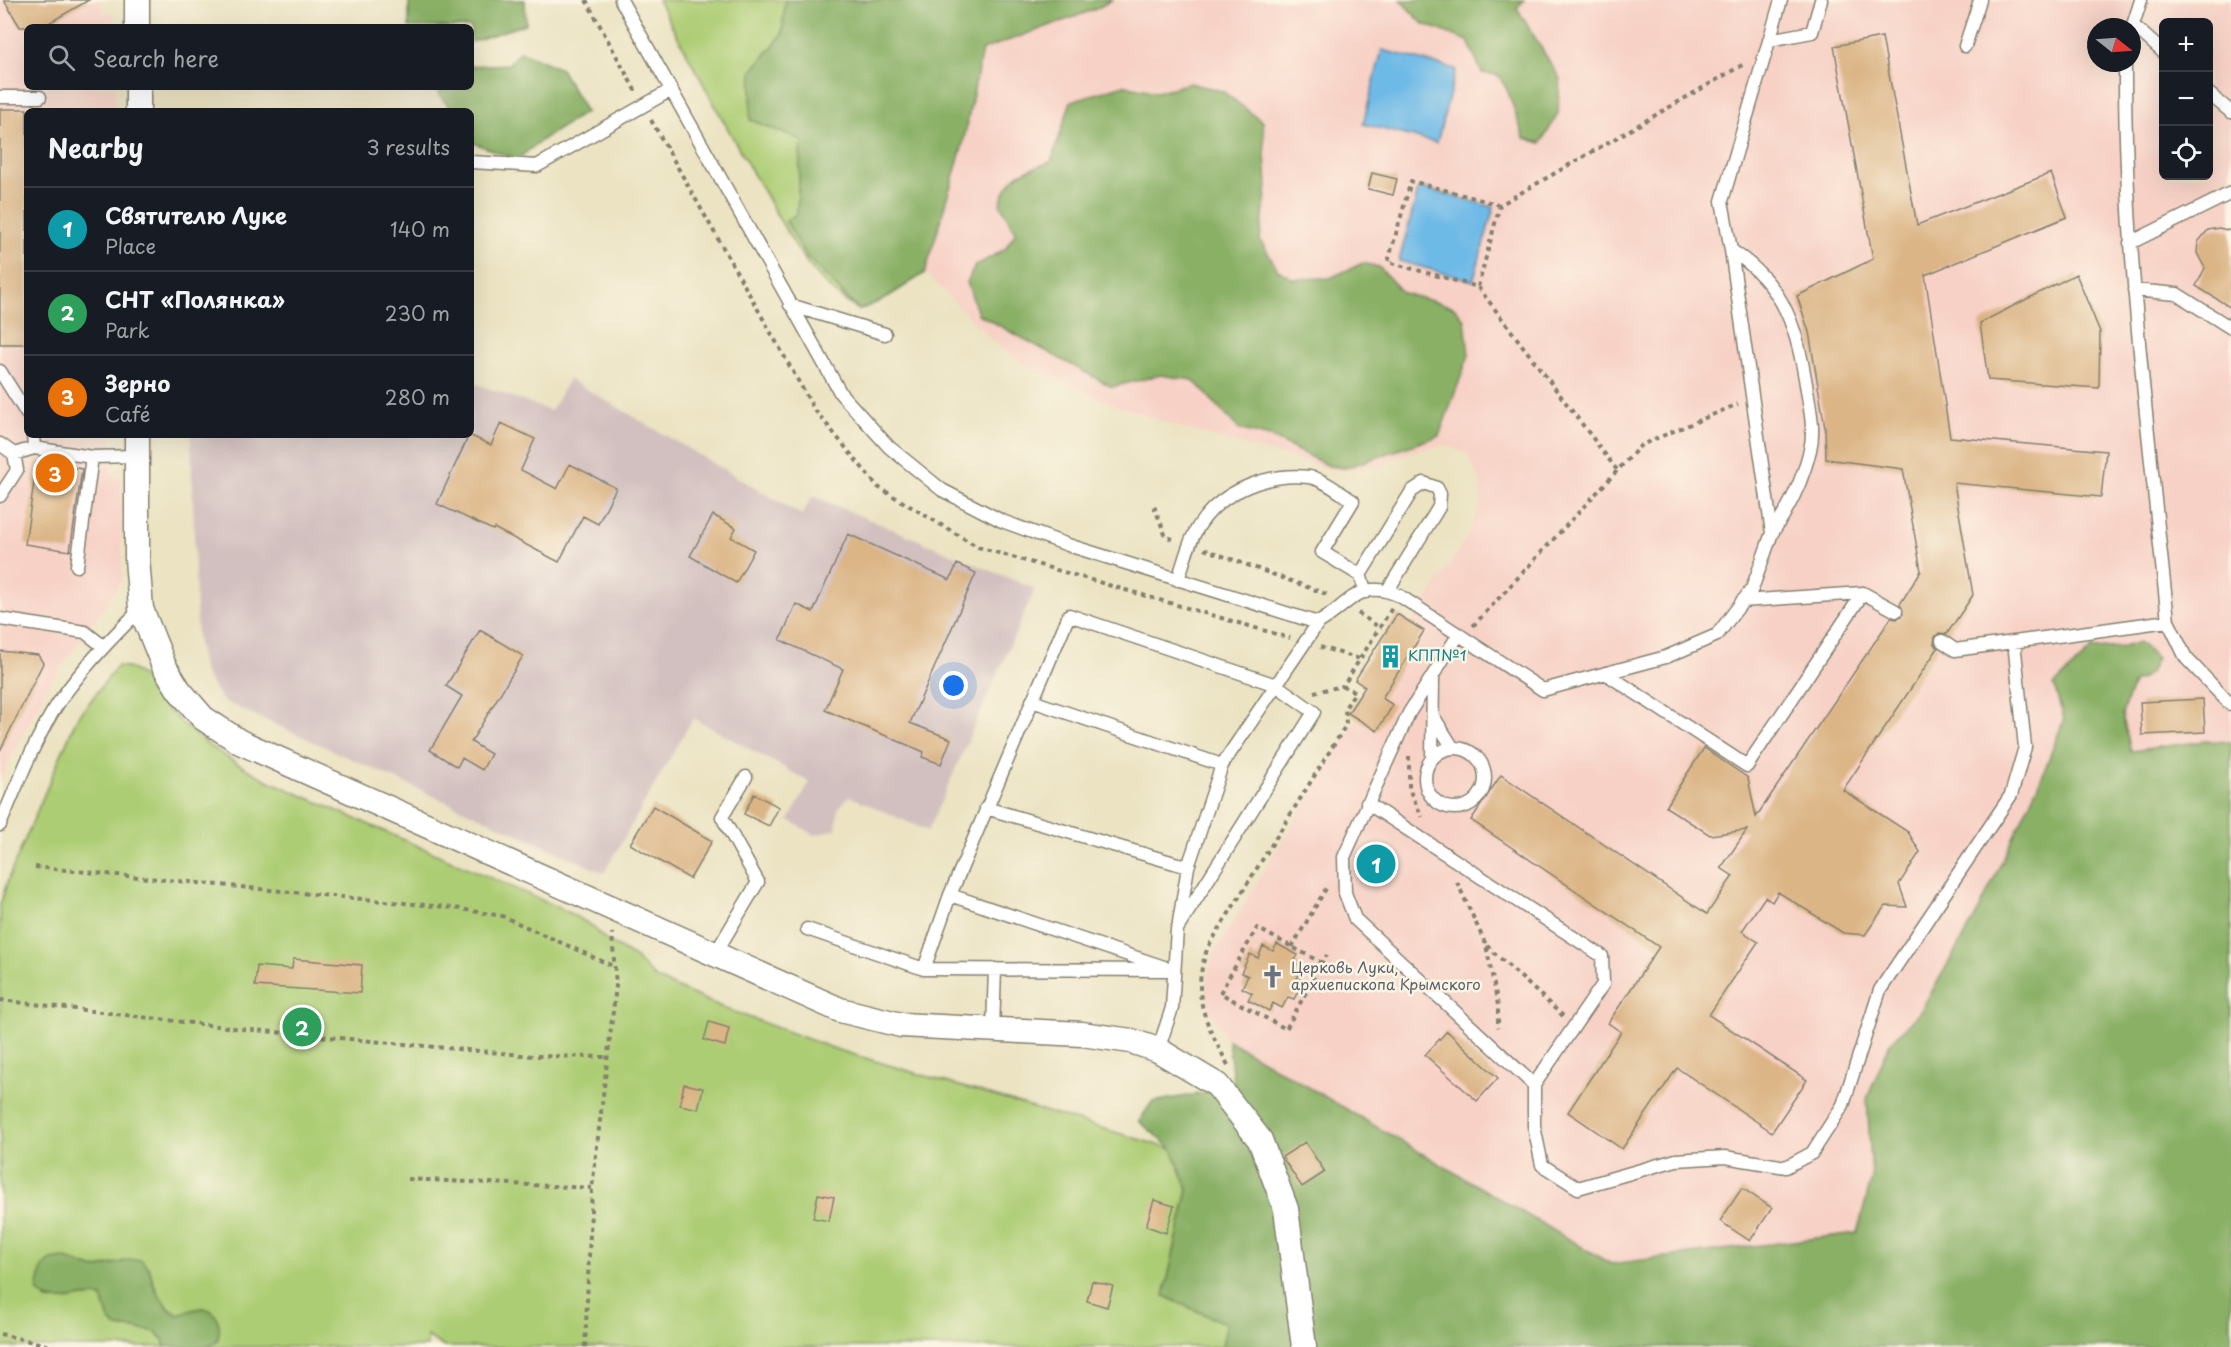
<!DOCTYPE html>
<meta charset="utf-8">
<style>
body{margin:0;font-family:"Playpen Sans",sans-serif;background:#20242c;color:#f1f3f6}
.controls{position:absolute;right:18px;top:18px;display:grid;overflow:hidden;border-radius:9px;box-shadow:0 6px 24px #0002}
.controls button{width:54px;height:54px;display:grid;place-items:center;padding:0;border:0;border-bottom:2px solid #363941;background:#171b24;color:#f1f3f6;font:30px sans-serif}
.compass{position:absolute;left:2087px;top:18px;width:54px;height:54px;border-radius:50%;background:#171b24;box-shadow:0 6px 24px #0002;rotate:107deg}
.you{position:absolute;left:954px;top:686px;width:21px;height:21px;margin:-15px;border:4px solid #fff;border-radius:50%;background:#1a73e8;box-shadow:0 0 0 9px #1a73e833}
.badge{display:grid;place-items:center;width:39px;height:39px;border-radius:50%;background:#0f766e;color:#fff;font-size:20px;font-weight:700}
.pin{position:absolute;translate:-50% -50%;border:3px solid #fff;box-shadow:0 2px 6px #0006}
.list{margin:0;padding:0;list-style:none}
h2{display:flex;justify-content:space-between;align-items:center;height:78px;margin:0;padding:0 24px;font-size:26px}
h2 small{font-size:20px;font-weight:400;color:#9ea1a6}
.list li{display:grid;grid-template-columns:39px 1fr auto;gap:18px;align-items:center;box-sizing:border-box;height:84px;padding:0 24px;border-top:2px solid #363941}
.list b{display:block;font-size:22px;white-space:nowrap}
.list p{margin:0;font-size:20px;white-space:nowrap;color:#9ea1a6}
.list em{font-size:20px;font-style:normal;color:#9ea1a6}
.icon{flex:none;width:33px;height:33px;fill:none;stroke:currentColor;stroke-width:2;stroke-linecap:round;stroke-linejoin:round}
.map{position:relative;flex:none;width:2231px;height:1347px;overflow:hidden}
.search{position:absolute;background:#171b24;box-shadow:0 6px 24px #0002;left:24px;top:24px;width:450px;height:66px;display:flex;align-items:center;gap:15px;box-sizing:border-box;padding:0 21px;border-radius:9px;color:#9ea1a6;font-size:22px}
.panel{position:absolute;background:#171b24;box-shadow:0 6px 24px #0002;left:24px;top:108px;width:450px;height:330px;border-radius:9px}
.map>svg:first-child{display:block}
.built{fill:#f7d1c6;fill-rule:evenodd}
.industrial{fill:#d2bfbf}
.green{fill:#adcd75;stroke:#647448;stroke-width:1.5}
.forest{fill:#8ab066;stroke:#536641;stroke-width:1.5}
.water{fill:#6ebae7;stroke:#456b82;stroke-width:1.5}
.building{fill:#dbb586}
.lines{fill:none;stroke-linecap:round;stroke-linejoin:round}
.lane-casing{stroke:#84806f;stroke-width:15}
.street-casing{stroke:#84806f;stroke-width:27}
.path{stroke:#84806f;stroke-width:4;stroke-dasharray:4.5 4.5;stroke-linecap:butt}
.lane{stroke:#fff;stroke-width:12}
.street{stroke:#fff;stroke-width:24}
.labels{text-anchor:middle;stroke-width:5;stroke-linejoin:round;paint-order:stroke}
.culture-label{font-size:15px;fill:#0d838f;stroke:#fcf5e5;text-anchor:start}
.worship-label{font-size:15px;fill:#5b616d;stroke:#fcf5e5;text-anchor:start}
</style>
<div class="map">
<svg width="2231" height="1347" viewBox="0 0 2231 1347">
<rect width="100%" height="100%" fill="#fcf5e5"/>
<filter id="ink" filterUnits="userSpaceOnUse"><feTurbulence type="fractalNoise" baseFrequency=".0167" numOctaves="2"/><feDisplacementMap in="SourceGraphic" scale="12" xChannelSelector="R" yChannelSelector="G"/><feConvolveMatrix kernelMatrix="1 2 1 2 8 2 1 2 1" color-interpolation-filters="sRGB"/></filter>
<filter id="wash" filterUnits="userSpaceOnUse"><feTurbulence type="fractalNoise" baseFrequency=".008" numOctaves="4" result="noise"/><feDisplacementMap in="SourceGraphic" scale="24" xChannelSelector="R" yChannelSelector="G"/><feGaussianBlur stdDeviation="1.35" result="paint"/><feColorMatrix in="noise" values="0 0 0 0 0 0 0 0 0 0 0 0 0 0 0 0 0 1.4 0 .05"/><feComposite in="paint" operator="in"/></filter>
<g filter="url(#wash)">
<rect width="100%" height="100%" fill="#ebe3c2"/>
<path class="built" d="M0 0H99L105 13H114V27H27V87H115V111H27V435H115L111 436 112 475 122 479V581L45 691 0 781Z
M658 0H2231V1164L1857 1233 1611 1264 1228 1040 1210 1011 1206 993 1207 976 1213 955 1357 718 1365 687 1355 680 1397 614 1411 623 1467 537 1481 503V482L1467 454 1447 445 1413 451 1379 466 1338 471 1179 427 1115 405 1024 364 992 340 926 273 883 300 859 310 843 301 803 259 744 158ZM2164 22H2208V176H2164ZM2096 27H2132V63H2096Z"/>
<path class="industrial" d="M569 379 802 515 813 496 1035 589 928 831 849 796 838 809 836 829 815 835 789 820 810 782 693 718 604 873 223 701 204 673 197 637 191 435H471V382L551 411Z"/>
<path class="green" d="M658 0H785L782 35 752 71 801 140 797 214 786 222 845 298 859 310C810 283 785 228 758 182 723 122 691 61 658 0Z
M117 666C144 668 146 685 162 703 192 737 227 759 267 780L564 910 591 925 607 941 635 957 655 978 726 1009 838 1050 1172 1149 1188 1189 1164 1296 1227 1324 1222 1347H444L427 1336V1347H206L217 1342 201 1308 178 1315C161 1304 154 1287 149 1268L129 1260 95 1269 63 1258 45 1300C65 1303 83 1293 102 1297L109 1320 117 1327 155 1331 163 1339 165 1347H0V905L8 879 76 720Z"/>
<path class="forest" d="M409 0H525L526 24 471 42V27H409Z
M785 0H1112L1096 9 982 50 963 144 925 273 883 300 859 310 806 256 786 221 797 213 801 140 750 120 752 71 782 35Z
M1400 0H1524L1517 8 1560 79 1558 114 1541 143 1524 138 1507 89 1498 75 1482 73 1468 41 1422 23Z
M520 51 561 69 586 112 540 141 517 160 471 142V111H453L439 95V87H471V66L509 64Z
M1190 83 1222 91 1263 122 1267 186 1260 240 1278 270 1293 279 1330 278 1363 263 1379 267 1403 293 1454 307 1465 320 1469 355 1439 436 1345 468 1329 466 1270 437 1239 429 1193 380 1160 375 1112 387 978 314 967 282 975 266 1005 249 1016 232 1000 204C1010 172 1022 172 1051 162L1071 101 1124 85 1157 92Z
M2139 642 2157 658 2150 673 2133 683 2122 714 2131 751 2205 741 2231 742V1347H1222L1226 1324 1164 1296 1188 1189 1172 1149 1139 1121 1152 1102 1234 1088 1228 1040 1611 1264 1857 1233 1872 1178 1867 1099 1890 1043 1920 1012 1978 912 2043 774 2064 719 2054 685 2092 649 2124 647Z
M63 1258 95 1269 129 1260H141L149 1268 155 1289 168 1308 178 1315C185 1313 195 1308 202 1308 220 1309 221 1329 217 1342L206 1347H165L163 1339 155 1331 117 1327 109 1320 102 1297C78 1292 56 1311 37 1291L42 1267 52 1260Z"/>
<path class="water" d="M1382 50 1456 69 1437 143 1363 124Z
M1419 187 1494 207 1473 281 1399 261Z"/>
<g id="blocks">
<path class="building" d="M4 0H89L42 27H20Z
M1882 37 1917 225 2051 173 2067 217 1925 275 1950 437 2106 451 2101 497 1954 483 1973 595 1947 634 1939 633 1935 637 1934 644 1938 648 1843 790 1908 832 1920 852 1899 884 1907 907 1885 906 1865 935 1843 933 1778 892 1772 902 1765 897 1742 931 1758 942 1709 1015 1807 1080 1772 1132 1677 1068 1622 1149 1568 1112 1621 1032 1608 1023 1659 947 1471 820 1501 775 1707 914 1733 876 1721 868 1747 830 1710 835 1666 807 1683 780 1704 748 1748 778 1756 817 1891 618 1897 619 1903 614 1900 604 1921 571 1903 469 1826 459 1825 428 1809 332 1797 296 1873 259 1834 46Z
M0 109H27V344H0Z
M1372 173 1397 179 1393 195 1368 189Z
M2219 228 2231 231V308L2196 286 2205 268 2197 253 2198 242 2208 230Z
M2076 274 2100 332 2099 388 1988 380 1980 323Z
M501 423 535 439 521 470 557 489 570 464 616 488 598 524 583 516 559 562 494 528 493 530 437 504 469 435 491 445Z
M37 462 82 469 70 551 25 544Z
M713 515 736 528 731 537 754 550 736 583 690 556Z
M848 534 950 580 957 564 976 573 910 723 951 739 941 764 922 757 924 752 825 710 843 669 780 640 796 604 813 612Z
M1397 614 1424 631 1382 698 1393 705 1377 731 1348 713 1365 687 1355 680Z
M480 630 523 656 471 742 491 754 482 770 462 758 457 767 430 750 462 696 446 686Z
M0 651 38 655 43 663 0 751Z
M2203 699 2205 732 2142 735 2140 702Z
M754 794 779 807 769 826 744 814Z
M653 806 712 841 690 879 630 844Z
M1277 944 1298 955 1294 962 1303 967 1297 978 1303 981 1294 999 1288 997 1282 1008 1273 1003 1269 1011 1248 1000 1252 993 1242 988 1248 976 1241 973 1250 954 1258 958 1263 946 1273 951Z
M293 959 362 965 360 993 255 986 257 966 292 969Z
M709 1022 729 1028 725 1046 704 1040Z
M1447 1031 1498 1078 1477 1101 1425 1055Z
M684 1084 703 1088 698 1109 680 1105Z
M1305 1142 1325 1172 1302 1187 1282 1157Z
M1742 1188 1772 1208 1750 1241 1720 1221Z
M818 1194 834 1197 829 1221 813 1218Z
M1154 1200 1174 1206 1166 1233 1146 1226Z
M1092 1281 1113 1286 1107 1307 1087 1301Z"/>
</g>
</g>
<g filter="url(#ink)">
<use href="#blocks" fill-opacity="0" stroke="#84806f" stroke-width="1.5"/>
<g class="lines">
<defs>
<path id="lane" d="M621 0 841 394 889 447 942 490 1002 521 1068 545 1318 623
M2133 25 2164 53
M2132 28 2141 0
M1769 40 1812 32 1821 0
M1965 46 1980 0
M2208 93 2231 112
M0 97H40
M471 162 537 166 671 90
M2130 243 2231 193
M1731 250C1786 286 1797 329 1807 390 1810 410 1815 430 1810 450 1803 480 1790 507 1772 533
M2134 290 2177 294 2231 328
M790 305 885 334
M0 371 27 414
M33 435 34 448
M0 444 14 454 17 470 0 496
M14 454 34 448 92 457 137 456
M77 566 92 457
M1360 575 1412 491 1424 483 1437 488 1440 494 1439 507 1388 590
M1178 580C1184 562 1189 540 1200 524 1222 491 1269 472 1309 477 1324 479 1340 493 1353 501L1322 552 1360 575 1366 592
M1742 601 1863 593 1896 611
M0 619 85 632 103 646
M2168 621 2186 658 2231 705
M1459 634 1409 713 1344 857 1345 893 1355 919 1534 1085
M1942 641 1955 650 2168 621C2149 436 2124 250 2125 63
M1605 673 1747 766 1863 593
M1032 701 1222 765
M1433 716 1453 748
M1425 778a30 30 0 1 1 60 0a30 30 0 1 1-60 0Z
M1432 758 1433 678
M1367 803 1602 956 1603 984 1534 1085V1126L1542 1165 1578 1188 1676 1160 1725 1157 1786 1167 1812 1153 1843 1105 1880 990 2011 795 2025 747 2014 642
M986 808 1188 867 1222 765 1318 623C1349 606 1358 577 1400 596L1543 690 1666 657 1717 635 1752 589 1772 533 1731 250 1722 201 1781 0
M0 825C16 787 36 736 59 702 83 667 111 638 141 609
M950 895 1164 967
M1179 922 1188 867
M807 929 924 969 1173 970
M715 954 758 882 722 817 746 777
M924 969 950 895 1069 615 1276 685 1314 712 1177 929 1172 1008 1158 1050
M993 1030 995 969"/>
<path id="street" d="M137 0V27
M138 87V111
M137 435V558L141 609 164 666 179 690 203 718 240 742 840 1010 901 1025 1082 1034 1131 1041 1158 1050 1217 1085 1260 1140 1286 1209 1304 1347"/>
</defs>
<use href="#lane" class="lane-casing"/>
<use href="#street" class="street-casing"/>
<path class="path" d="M586 0 636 92
M651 120 814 409 878 487 978 547 1290 638
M1500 205 1411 181 1388 262 1478 287 1500 205 1744 64
M1478 287 1617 470
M1154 506 1166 537 1177 540
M1204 549 1329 595
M1358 613 1380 628
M1473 626 1641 445 1738 404
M1320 647 1360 659
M1314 692 1343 686
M1409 756V789L1422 817
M35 867 455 908 502 916 615 967
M1457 882 1486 945 1498 1005V1028
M1487 946 1563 1016
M1292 947 1328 885
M1322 963 1257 928 1220 993 1286 1029 1322 963 1327 955
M0 1000 242 1029 533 1056 609 1057
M1228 1065C1205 1021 1190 996 1208 947L1346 725 1345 708 1355 692 1343 686 1392 608
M408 1179 592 1188
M0 1334 55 1347
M585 1347 592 1188 616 986 612 933"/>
<use href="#lane" class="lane"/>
<use href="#street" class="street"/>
</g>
</g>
<defs>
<symbol id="building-bare" viewBox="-9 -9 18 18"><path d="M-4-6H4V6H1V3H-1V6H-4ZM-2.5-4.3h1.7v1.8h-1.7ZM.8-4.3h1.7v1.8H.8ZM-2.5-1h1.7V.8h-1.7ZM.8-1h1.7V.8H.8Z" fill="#0f9aa8" stroke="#fcf5e5" stroke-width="2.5" paint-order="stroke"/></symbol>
<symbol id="church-bare" viewBox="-9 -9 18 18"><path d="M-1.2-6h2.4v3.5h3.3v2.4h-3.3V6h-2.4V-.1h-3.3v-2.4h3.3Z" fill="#6b7280" stroke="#fcf5e5" stroke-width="2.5" paint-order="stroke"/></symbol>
</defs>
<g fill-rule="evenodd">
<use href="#building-bare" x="1374" y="640" width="33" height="33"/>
<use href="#church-bare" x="1256" y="960" width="33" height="33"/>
</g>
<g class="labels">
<g class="culture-label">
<text x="1408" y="661">КПП№1</text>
</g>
<g class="worship-label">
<text x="1291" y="973">Церковь Луки,<tspan x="1291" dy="17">архиепископа Крымского</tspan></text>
</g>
</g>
</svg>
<div class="controls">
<button>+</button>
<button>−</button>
<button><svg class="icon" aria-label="locate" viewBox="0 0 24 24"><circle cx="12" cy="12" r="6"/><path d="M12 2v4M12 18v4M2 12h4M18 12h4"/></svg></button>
</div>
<svg class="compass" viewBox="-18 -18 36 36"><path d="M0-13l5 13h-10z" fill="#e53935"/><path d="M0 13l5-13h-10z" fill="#9ea1a6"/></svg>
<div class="you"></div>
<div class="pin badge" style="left:1376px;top:864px;background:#0f9aa8">1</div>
<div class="pin badge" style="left:302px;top:1027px;background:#2e9e5b">2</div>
<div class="pin badge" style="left:55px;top:473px;background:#e8710a">3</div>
<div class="search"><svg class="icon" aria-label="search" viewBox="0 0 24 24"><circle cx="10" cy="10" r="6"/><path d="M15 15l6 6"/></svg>Search here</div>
<section class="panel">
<h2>Nearby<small>3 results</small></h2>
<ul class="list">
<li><span class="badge" style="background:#0f9aa8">1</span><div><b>Святителю Луке</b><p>Place</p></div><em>140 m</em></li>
<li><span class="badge" style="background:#2e9e5b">2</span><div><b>СНТ «Полянка»</b><p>Park</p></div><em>230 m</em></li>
<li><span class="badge" style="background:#e8710a">3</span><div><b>Зерно</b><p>Café</p></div><em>280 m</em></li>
</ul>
</section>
</div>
